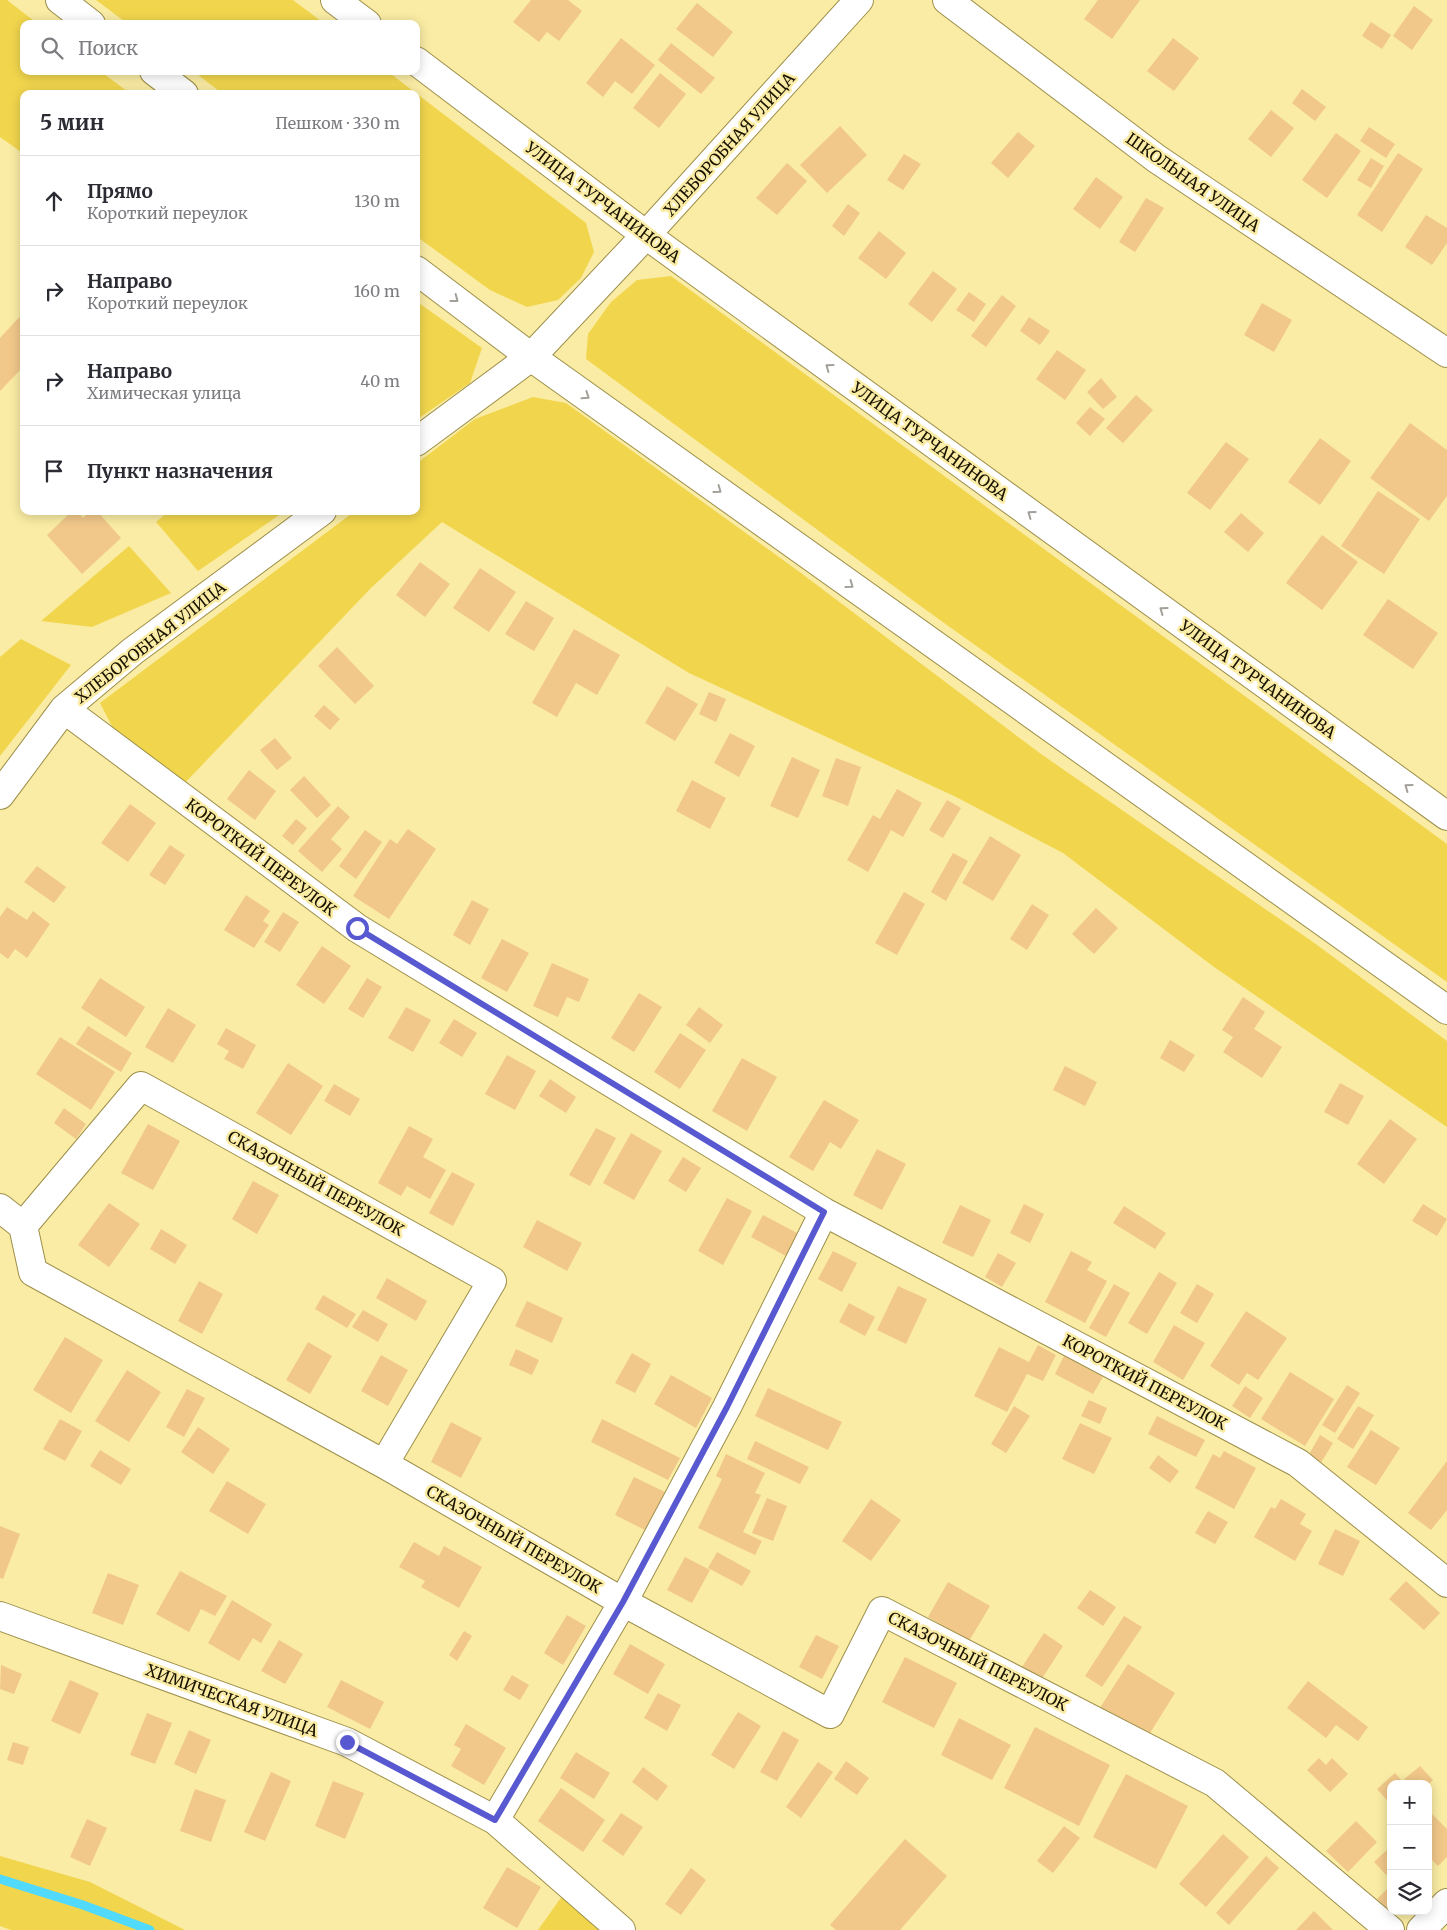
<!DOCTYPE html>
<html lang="ru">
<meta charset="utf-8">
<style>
body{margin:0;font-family:Merriweather,serif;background:#f7f7f7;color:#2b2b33}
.controls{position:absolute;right:15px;bottom:15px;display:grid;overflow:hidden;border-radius:10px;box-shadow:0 2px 12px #0003}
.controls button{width:45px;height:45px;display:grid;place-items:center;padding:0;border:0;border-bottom:1px solid #e1e1e2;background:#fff;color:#2b2b33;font:25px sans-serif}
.stop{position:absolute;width:15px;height:15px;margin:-11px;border:4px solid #5859d1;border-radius:50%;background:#fff}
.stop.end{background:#5859d1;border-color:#fff;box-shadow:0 1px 5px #0008}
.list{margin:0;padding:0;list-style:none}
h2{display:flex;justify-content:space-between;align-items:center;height:65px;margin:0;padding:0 20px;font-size:21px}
h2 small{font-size:16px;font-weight:400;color:#7c7c81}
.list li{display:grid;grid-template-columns:32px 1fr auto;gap:15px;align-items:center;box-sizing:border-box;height:90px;padding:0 20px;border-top:1px solid #e1e1e2}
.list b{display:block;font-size:19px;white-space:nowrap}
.list p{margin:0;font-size:16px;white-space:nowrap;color:#7c7c81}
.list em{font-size:16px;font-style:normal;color:#7c7c81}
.icon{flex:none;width:28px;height:28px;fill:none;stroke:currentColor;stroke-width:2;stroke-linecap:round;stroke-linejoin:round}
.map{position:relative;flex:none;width:1447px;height:1930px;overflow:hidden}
.search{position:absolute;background:#fff;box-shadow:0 2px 12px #0003;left:20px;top:20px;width:400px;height:55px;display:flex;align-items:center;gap:12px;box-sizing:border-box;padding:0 18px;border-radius:10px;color:#7c7c81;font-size:19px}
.panel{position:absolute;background:#fff;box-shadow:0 2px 12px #0003;left:20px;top:90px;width:400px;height:425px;border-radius:10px}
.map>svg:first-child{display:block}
.green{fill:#f1d64d}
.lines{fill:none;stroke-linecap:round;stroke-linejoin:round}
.stream{stroke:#51dafc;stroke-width:9}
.building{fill:#f1c88a}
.minor-casing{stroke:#9d8f4a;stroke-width:30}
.tertiary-casing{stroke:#9d8f4a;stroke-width:30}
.minor{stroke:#fff;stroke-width:28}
.tertiary{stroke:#fff;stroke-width:28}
.oneway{stroke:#a3a099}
.route{stroke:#5859d1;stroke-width:6}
.labels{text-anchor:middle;stroke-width:5;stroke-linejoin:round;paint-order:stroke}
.street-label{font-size:16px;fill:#181200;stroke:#faeca4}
</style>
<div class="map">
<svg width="1447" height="1930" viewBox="0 0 1447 1930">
<rect width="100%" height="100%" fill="#faeca4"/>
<path class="green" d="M0 0H7L38 24H24V71H100L131 94H24V154L0 137Z
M96 0H293L325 24H128Z
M193 71H387L586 223 594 252 581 278 558 300 527 307 490 290 416 236V94H223Z
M671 276 1447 844V982L926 610 586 359 588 334 611 302 637 280Z
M416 301 482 348 470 383 416 420Z
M533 397 566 403 801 573 1041 754 1313 942 1447 1041V1127L1214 967 1063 853 956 797 689 673 442 522 371 588 182 786 117 736 100 703 355 511H416V464L475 419Z
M169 511H285L198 571 156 522Z
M129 546 171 593 92 627 41 621Z
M21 639 71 665 0 756V657Z
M0 1856 90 1882 185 1930H11L0 1926Z
M565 1892 612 1930H538Z"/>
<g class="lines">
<path class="stream" d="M0 1879 83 1905 150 1930"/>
</g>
<path class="building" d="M531 0H568L582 11 559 41 547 32 539 42 513 22Z
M1098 0H1140L1112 39 1084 19Z
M697 3 733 32 713 57 676 29Z
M1414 6 1433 20 1412 50 1393 36Z
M1371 22 1391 35 1382 49 1362 36Z
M621 38 655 65 632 94 615 81 603 97 586 83Z
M1173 38 1199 58 1174 91 1147 71Z
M671 43 715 78 701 94 658 60Z
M660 73 686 94 659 128 633 108Z
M1302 89 1326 107 1315 121 1292 103Z
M1271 110 1294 128 1271 157 1248 139Z
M840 126 867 155 827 193 800 165Z
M1369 127 1395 144 1386 158 1360 141Z
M1018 132 1035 146 1008 178 991 163Z
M1336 133 1361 151 1327 198 1302 180Z
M1398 153 1423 169 1382 232 1357 215Z
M904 154 921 164 903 190 887 180Z
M1371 158 1384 166 1371 188 1357 180Z
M787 163 807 181 777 215 756 198Z
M1096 177 1123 197 1100 229 1073 209Z
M1146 198 1164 208 1135 252 1119 242Z
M848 204 860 213 844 236 832 226Z
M1426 215 1447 228V243L1432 265 1405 247Z
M879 231 906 253 886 279 858 258Z
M933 271 957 289 932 322 908 304Z
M969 292 986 304 974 322 956 310Z
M1002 295 1016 306 986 347 971 336Z
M1262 303 1292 320 1274 352 1244 335Z
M24 312V366L0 391V338Z
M1029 317 1050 331 1040 345 1020 331Z
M1057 350 1086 370 1065 400 1036 379Z
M1101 378 1117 397 1103 409 1087 392Z
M1136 395 1153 410 1123 443 1106 428Z
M1090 407 1105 419 1090 436 1076 423Z
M1410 423 1447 450V496L1429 521 1370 478Z
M1320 438 1351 461 1320 505 1288 482Z
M1226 442 1249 459 1210 510 1187 493Z
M1378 491 1420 519 1384 574 1341 546Z
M72 511H77L83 518 90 511H97L121 538 82 574 47 535Z
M1241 513 1264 533 1248 552 1224 532Z
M1322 535 1358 562 1322 610 1286 583Z
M420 562 450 584 425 617 396 595Z
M480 568 516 592 489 632 453 608Z
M1388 599 1438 633 1413 669 1363 635Z
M526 601 554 618 534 651 505 634Z
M574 629 620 655 597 695 576 683 557 717 532 703Z
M337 647 374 686 355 704 318 666Z
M667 686 698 704 675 741 645 723Z
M709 692 726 699 716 722 699 714Z
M324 705 340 719 330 730 314 716Z
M730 733 755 746 739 777 714 763Z
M275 738 292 758 277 770 260 750Z
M792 757 820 770 798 818 770 806Z
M836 758 861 767 848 806 822 796Z
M249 770 276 791 255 820 227 799Z
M304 776 331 805 317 818 290 790Z
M692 780 726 798 710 829 676 811Z
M897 789 922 803 903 837 891 830 868 872 847 860 873 815 880 819Z
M947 800 961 808 943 838 929 830Z
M130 804 156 823 128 862 101 843Z
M338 806 350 817 331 839 342 849 322 872 298 851Z
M296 819 307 828 293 845 282 836Z
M408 829 436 849 389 919 353 896 390 839 397 844Z
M365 830 382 842 356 879 339 866Z
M990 836 1021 855 993 901 962 883Z
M170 845 185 855 165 885 149 875Z
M953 853 968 861 946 901 931 892Z
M37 866 66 887 54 903 24 882Z
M904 892 925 904 897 955 875 943Z
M246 895 270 911 263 921 269 925 254 948 224 930Z
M472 900 489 909 470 945 453 935Z
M1032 904 1049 915 1027 950 1010 939Z
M7 907 27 920 33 911 50 924 27 958 15 949 8 959 0 953V917Z
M1096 908 1118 928 1094 954 1072 934Z
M283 912 299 922 280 952 264 942Z
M502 939 529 953 507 992 481 978Z
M322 946 351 966 324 1004 296 985Z
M552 963 589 979 579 1002 567 997 558 1017 533 1006Z
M100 978 145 1007 126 1037 81 1008Z
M367 978 382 987 363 1018 348 1009Z
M639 993 662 1007 634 1052 611 1038Z
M1243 997 1265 1012 1254 1029 1282 1047 1262 1078 1223 1052 1233 1037 1222 1030Z
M406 1007 431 1020 413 1052 388 1038Z
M699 1007 723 1025 710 1043 686 1025Z
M168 1008 196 1025 173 1063 145 1047Z
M454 1019 477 1033 462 1057 439 1043Z
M88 1026 132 1053 121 1072 76 1044Z
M226 1028 256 1045 243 1069 224 1059 229 1051 217 1044Z
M680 1033 706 1050 680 1089 654 1072Z
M60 1037 115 1072 91 1110 36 1074Z
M1170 1040 1195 1055 1184 1072 1160 1058Z
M507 1055 536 1071 515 1110 485 1094Z
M742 1058 777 1077 747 1131 712 1111Z
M288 1063 323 1086 291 1135 256 1113Z
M1065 1066 1097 1082 1085 1106 1053 1090Z
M550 1079 576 1097 566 1113 539 1096Z
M1340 1083 1364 1096 1348 1125 1324 1112Z
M334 1084 360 1099 350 1116 324 1101Z
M824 1100 859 1120 841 1149 830 1142 813 1171 789 1157Z
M64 1108 86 1124 76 1139 54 1123Z
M1390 1119 1417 1139 1384 1184 1357 1164Z
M148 1124 180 1141 153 1190 121 1173Z
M409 1126 433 1139 423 1157 446 1170 430 1199 407 1186 401 1196 378 1183Z
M596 1128 616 1138 590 1186 569 1175Z
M631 1133 662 1151 634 1200 603 1183Z
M877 1149 906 1164 882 1210 853 1195Z
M683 1157 701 1168 686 1192 668 1181Z
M452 1172 475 1184 453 1226 429 1213Z
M253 1181 279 1195 257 1234 232 1219Z
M727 1198 752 1211 723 1265 698 1251Z
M109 1203 140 1224 109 1267 78 1245Z
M1024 1204 1044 1214 1030 1243 1010 1233Z
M1423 1204 1447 1219 1437 1236 1412 1221Z
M960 1205 991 1220 973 1257 942 1243Z
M1124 1206 1166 1233 1155 1249 1113 1223Z
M763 1215 799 1234 786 1256 751 1237Z
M537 1220 582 1243 567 1271 523 1247Z
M161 1229 187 1245 175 1264 150 1249Z
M833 1251 857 1263 842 1292 818 1279Z
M1071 1251 1092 1262 1087 1270 1107 1281 1085 1323 1045 1302Z
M998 1253 1016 1263 1002 1287 985 1277Z
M1159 1272 1177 1283 1147 1334 1128 1323Z
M387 1278 427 1301 416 1321 376 1298Z
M199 1281 223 1294 202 1334 178 1321Z
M1114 1284 1130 1293 1106 1337 1089 1328Z
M1197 1284 1214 1294 1197 1323 1180 1313Z
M898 1286 927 1299 906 1344 877 1330Z
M323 1295 356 1314 347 1328 315 1309Z
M527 1301 563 1318 552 1343 515 1326Z
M849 1303 875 1317 865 1336 839 1322Z
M363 1310 388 1324 378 1342 352 1327Z
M1246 1311 1287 1338 1258 1380 1247 1373 1239 1385 1210 1366Z
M1174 1325 1205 1343 1183 1380 1153 1362Z
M65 1337 103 1360 71 1413 33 1390Z
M308 1342 332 1356 310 1394 286 1380Z
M1038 1345 1056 1355 1043 1381 1027 1374 1007 1412 974 1396 999 1347 1029 1362Z
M516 1349 539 1360 532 1375 509 1365Z
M632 1353 651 1364 635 1393 615 1383Z
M381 1355 408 1370 388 1406 361 1391Z
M1064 1356 1103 1377 1093 1394 1055 1374Z
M127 1370 161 1392 129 1442 95 1421Z
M1290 1372 1334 1399 1305 1446 1261 1419Z
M671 1375 712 1398 696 1428 654 1404Z
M1347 1385 1360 1393 1335 1433 1322 1425Z
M1245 1386 1263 1398 1250 1418 1232 1406Z
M768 1388 842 1422 828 1450 755 1416Z
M187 1389 205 1398 184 1437 166 1427Z
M1089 1400 1107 1408 1100 1424 1081 1416Z
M1014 1406 1030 1416 1006 1453 991 1444Z
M1358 1406 1374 1415 1353 1449 1337 1439Z
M1157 1416 1205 1440 1196 1457 1148 1434Z
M60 1419 82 1431 65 1461 43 1449Z
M602 1419 680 1458 668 1480 591 1442Z
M451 1422 482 1438 461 1478 431 1462Z
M1080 1423 1112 1438 1094 1474 1062 1459Z
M198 1427 230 1449 213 1474 181 1452Z
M1371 1430 1400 1448 1376 1485 1347 1467Z
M1320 1435 1333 1443 1319 1466 1307 1458Z
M755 1441 809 1467 800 1484 747 1459Z
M100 1450 131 1469 121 1485 90 1466Z
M1224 1451 1256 1468 1234 1509 1195 1488 1213 1454 1220 1458Z
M726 1454 765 1473 755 1493 761 1495 743 1532 762 1541 755 1555 698 1528 722 1479 716 1476Z
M1158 1455 1179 1471 1170 1483 1149 1468Z
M1447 1461V1510L1431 1530 1408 1513Z
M634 1477 665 1492 645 1530 615 1515Z
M227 1481 266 1504 248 1534 209 1511Z
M767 1498 787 1506 773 1541 752 1533Z
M871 1499 901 1520 871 1561 842 1541Z
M1281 1499 1306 1514 1300 1524 1312 1531 1295 1561 1254 1537 1271 1507 1275 1509Z
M1208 1511 1228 1522 1215 1544 1195 1533Z
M0 1526 20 1534 3 1579 0 1578Z
M1335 1529 1360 1541 1343 1576 1318 1564Z
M414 1542 439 1556 444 1546 482 1567 459 1608 421 1587 425 1581 399 1567Z
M717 1552 751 1571 742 1586 708 1568Z
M685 1557 710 1570 692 1603 667 1590Z
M180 1571 227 1596 215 1616 201 1609 189 1632 156 1614Z
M108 1573 139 1585 123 1625 92 1613Z
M1406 1581 1440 1613 1424 1630 1389 1599Z
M948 1582 990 1606 969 1641 928 1617Z
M1090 1590 1116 1607 1103 1626 1077 1608Z
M232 1600 272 1624 261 1643 253 1638 239 1661 208 1643Z
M567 1615 586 1626 563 1665 544 1653Z
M1124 1616 1142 1627 1102 1687 1085 1676Z
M464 1631 472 1636 457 1661 449 1655Z
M1044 1633 1063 1646 1041 1680 1022 1667Z
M816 1635 839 1646 822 1679 799 1667Z
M279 1640 303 1654 285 1684 261 1671Z
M630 1644 665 1664 648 1694 613 1674Z
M905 1657 957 1683 934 1728 882 1702Z
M1128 1664 1175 1693 1145 1741 1098 1711Z
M1 1665 22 1674 14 1694 0 1689Z
M512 1675 529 1685 520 1700 503 1690Z
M70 1680 99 1693 80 1734 51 1721Z
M341 1680 384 1702 370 1729 327 1707Z
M1308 1681 1368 1727 1358 1741 1336 1725 1326 1738 1287 1708Z
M658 1693 681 1705 667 1731 644 1718Z
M738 1712 761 1726 734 1769 711 1755Z
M147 1713 172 1723 155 1764 130 1755Z
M959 1718 1011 1745 992 1780 941 1755Z
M466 1724 506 1748 484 1785 451 1766 461 1749 454 1745Z
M1035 1727 1110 1765 1079 1826 1004 1788Z
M189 1730 211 1740 196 1774 174 1764Z
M783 1731 799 1740 777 1781 760 1772Z
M13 1742 29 1747 23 1765 7 1760Z
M576 1752 610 1773 594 1799 560 1778Z
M1319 1758 1326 1765 1332 1758 1348 1774 1330 1792 1307 1770Z
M846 1761 869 1778 857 1795 834 1779Z
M818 1762 833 1772 801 1818 786 1807Z
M1420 1766 1433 1780 1428 1785 1391 1784V1805L1377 1789 1395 1773 1402 1781Z
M643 1767 668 1786 657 1801 632 1782Z
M271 1772 291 1781 265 1841 244 1832Z
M1126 1774 1188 1806 1156 1869 1093 1837Z
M333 1781 364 1793 345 1839 315 1826Z
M561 1788 605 1820 583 1852 538 1821Z
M195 1789 226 1800 211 1842 180 1831Z
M1428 1810 1447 1829V1857L1438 1866 1428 1856Z
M621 1813 643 1827 623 1856 602 1841Z
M87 1819 107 1828 90 1866 70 1857Z
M1356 1821 1377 1842 1348 1872 1326 1851Z
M1064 1826 1080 1838 1053 1873 1037 1861Z
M1223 1834 1249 1857 1206 1907 1179 1884Z
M905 1839 947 1876 900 1930H836L830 1925Z
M1390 1847 1391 1848V1880L1374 1862Z
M1266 1856 1279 1868 1229 1925 1216 1913Z
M507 1867 541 1887 517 1928 483 1908Z
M691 1868 706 1880 681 1915 665 1904Z
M1388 1888 1391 1891V1911H1398L1393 1916 1377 1899Z
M1314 1911 1333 1930H1296Z"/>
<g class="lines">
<defs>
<path id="minor" d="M947 0 1157 159 1447 353
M416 442 531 357
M64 709 357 928 824 1212 1298 1463 1447 1583
M0 795 64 709 133 651 322 511
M0 1208 23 1226 33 1272 384 1464 623 1602 830 1714 882 1611 1215 1783 1390 1930
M23 1226 141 1086 492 1281 384 1464
M0 1616 347 1742 495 1820 621 1930
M495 1820 623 1602 727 1407 824 1212
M1421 1930 1447 1903"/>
<path id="tertiary" d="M60 0 91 24
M335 0 367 24
M416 61 646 235 1447 816
M154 71 184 94
M416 270 531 357 1447 1010
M531 357 646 235 859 0"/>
</defs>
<use href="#minor" class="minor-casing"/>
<use href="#tertiary" class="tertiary-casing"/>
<use href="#minor" class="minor"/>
<use href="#tertiary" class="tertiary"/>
</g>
<defs><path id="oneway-chevron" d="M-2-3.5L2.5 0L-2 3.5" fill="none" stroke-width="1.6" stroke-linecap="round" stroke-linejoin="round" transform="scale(1.25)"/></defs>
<g class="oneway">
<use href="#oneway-chevron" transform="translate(455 299) rotate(37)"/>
<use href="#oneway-chevron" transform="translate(829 367) rotate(-144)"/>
<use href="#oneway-chevron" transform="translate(586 396) rotate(35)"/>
<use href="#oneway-chevron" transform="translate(718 490) rotate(36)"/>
<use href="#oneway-chevron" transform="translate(1031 514) rotate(-144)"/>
<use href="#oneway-chevron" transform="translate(850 585) rotate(36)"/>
<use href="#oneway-chevron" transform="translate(1163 610) rotate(-144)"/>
<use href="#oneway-chevron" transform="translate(1408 787) rotate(-144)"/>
</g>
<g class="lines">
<path class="route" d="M347 1742 495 1820 623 1602 727 1407 824 1212 357 928"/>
</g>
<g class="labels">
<g class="street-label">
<text transform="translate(729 144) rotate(-48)" y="6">ХЛЕБОРОБНАЯ УЛИЦА</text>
<text transform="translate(1193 182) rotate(35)" y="6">ШКОЛЬНАЯ УЛИЦА</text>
<text transform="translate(603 202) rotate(37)" y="6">УЛИЦА ТУРЧАНИНОВА</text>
<text transform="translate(930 441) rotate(36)" y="6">УЛИЦА ТУРЧАНИНОВА</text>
<text transform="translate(150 642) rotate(-38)" y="6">ХЛЕБОРОБНАЯ УЛИЦА</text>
<text transform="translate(1258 679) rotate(36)" y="6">УЛИЦА ТУРЧАНИНОВА</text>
<text transform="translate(261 857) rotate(37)" y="6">КОРОТКИЙ ПЕРЕУЛОК</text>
<text transform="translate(316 1183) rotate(29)" y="6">СКАЗОЧНЫЙ ПЕРЕУЛОК</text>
<text transform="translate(1145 1382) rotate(28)" y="6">КОРОТКИЙ ПЕРЕУЛОК</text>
<text transform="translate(514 1539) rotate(30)" y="6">СКАЗОЧНЫЙ ПЕРЕУЛОК</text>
<text transform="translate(978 1661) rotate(27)" y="6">СКАЗОЧНЫЙ ПЕРЕУЛОК</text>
<text transform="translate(232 1700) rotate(20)" y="6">ХИМИЧЕСКАЯ УЛИЦА</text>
</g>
</g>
</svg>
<div class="controls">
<button>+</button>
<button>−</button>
<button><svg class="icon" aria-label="layers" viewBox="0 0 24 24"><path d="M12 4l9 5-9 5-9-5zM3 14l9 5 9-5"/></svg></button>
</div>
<div class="stop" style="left:357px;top:928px"></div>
<div class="stop end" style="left:347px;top:1742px"></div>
<div class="search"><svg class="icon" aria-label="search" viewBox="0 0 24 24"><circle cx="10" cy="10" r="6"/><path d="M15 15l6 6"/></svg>Поиск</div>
<section class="panel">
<h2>5 мин<small>Пешком · 330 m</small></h2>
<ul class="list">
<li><svg class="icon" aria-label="ahead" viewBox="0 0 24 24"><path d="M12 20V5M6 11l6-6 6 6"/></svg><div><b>Прямо</b><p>Короткий переулок</p></div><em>130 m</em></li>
<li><svg class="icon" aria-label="right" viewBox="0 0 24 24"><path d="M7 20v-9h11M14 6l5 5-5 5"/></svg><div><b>Направо</b><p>Короткий переулок</p></div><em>160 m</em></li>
<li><svg class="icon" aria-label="right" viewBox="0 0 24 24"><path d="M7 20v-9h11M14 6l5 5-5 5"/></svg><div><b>Направо</b><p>Химическая улица</p></div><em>40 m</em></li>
<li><svg class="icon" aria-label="arrive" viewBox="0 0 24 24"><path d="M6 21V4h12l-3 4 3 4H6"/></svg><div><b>Пункт назначения</b></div></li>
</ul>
</section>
</div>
